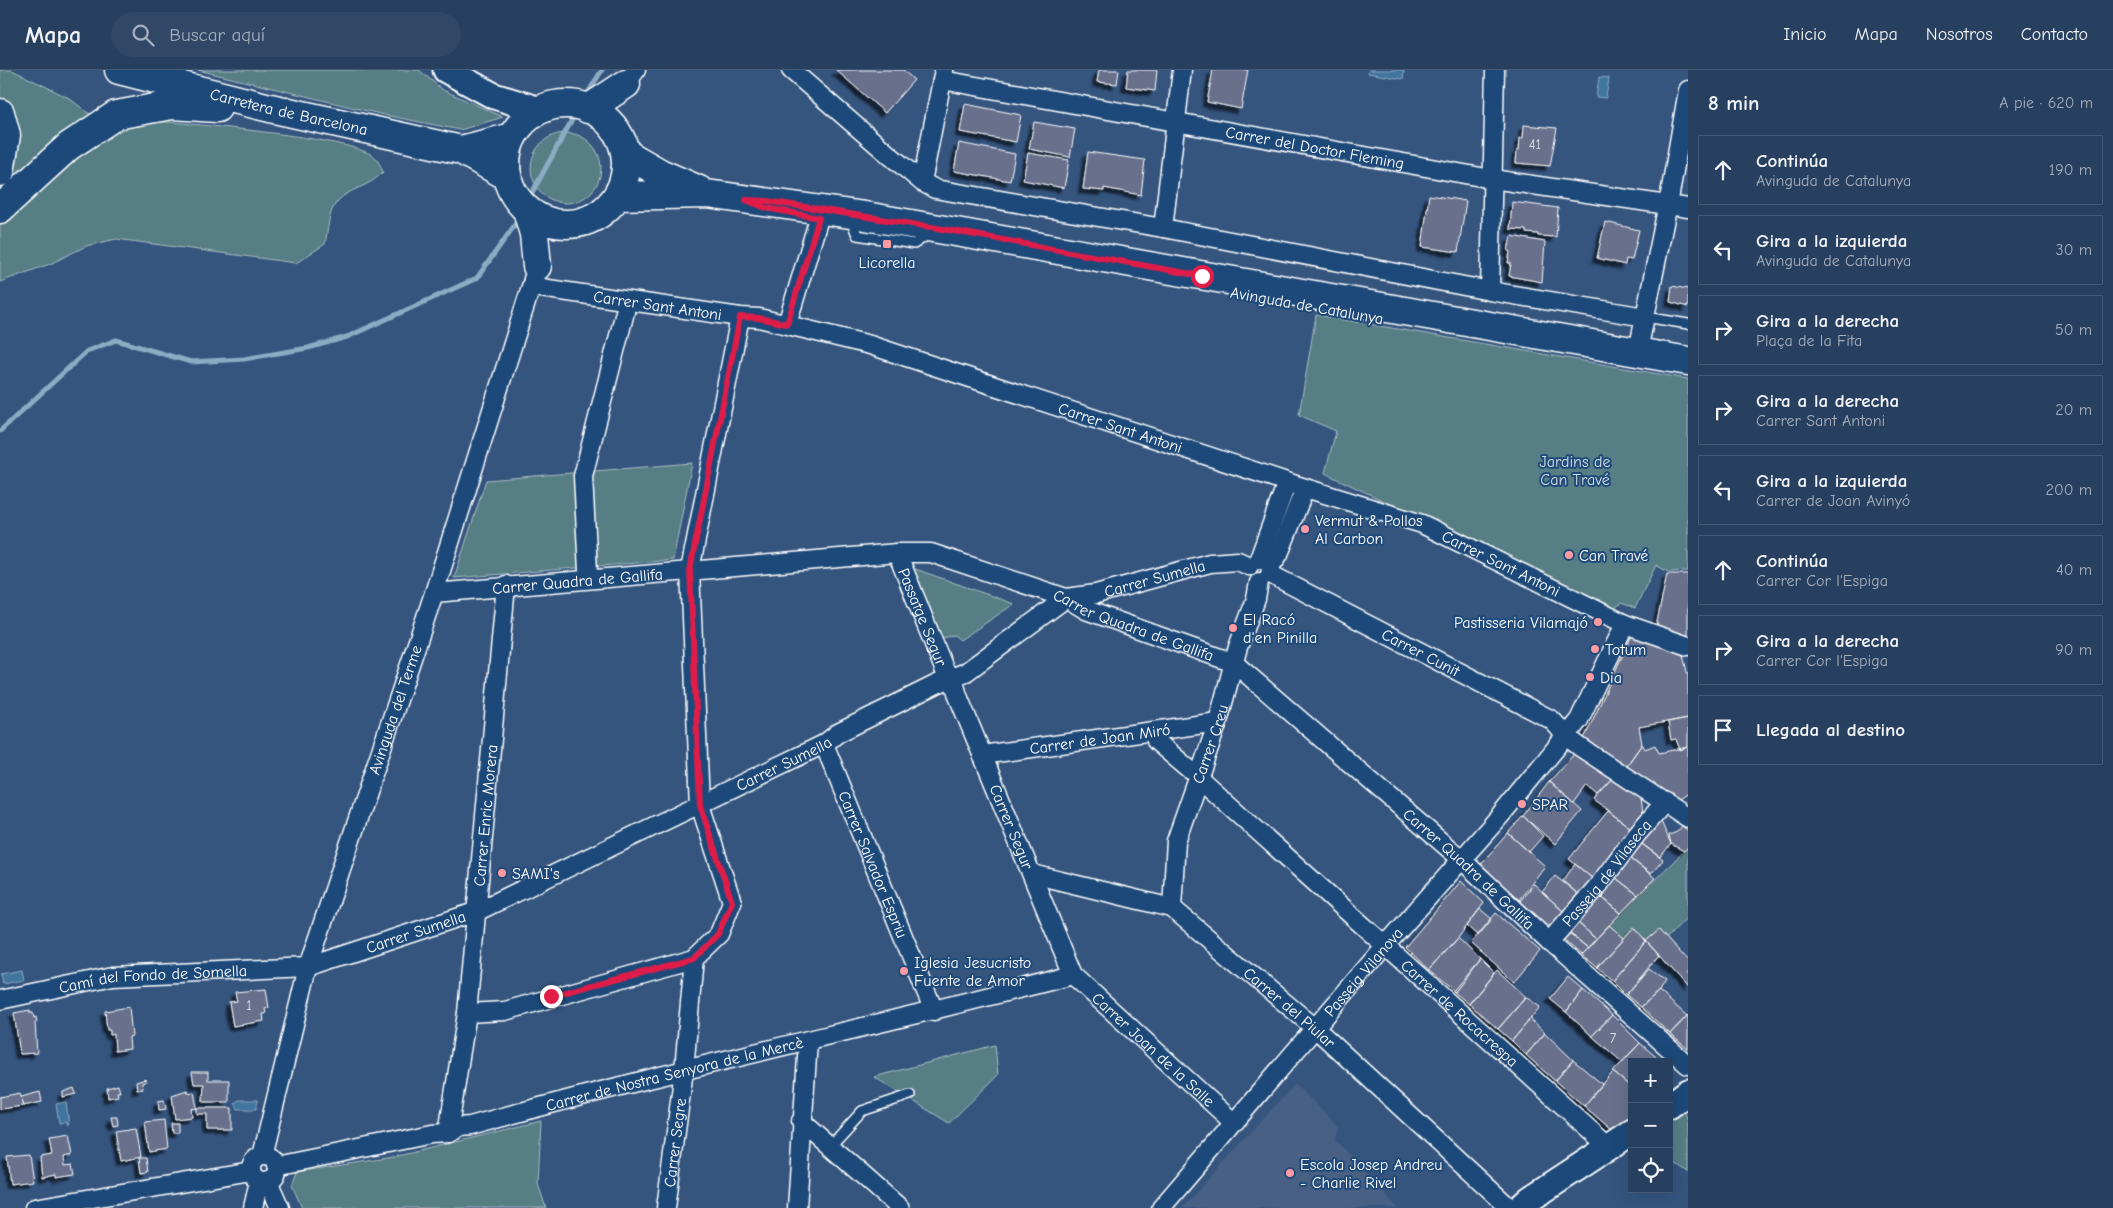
<!DOCTYPE html>
<html lang="es">
<meta charset="utf-8">
<style>
body{margin:0;font-family:"Comic Neue",sans-serif;background:#304765;color:#f1f3f6}
.controls{position:absolute;right:15px;bottom:15px;display:grid;overflow:hidden;border-radius:0px;box-shadow:0 5px 20px #0002}
.controls button{width:45px;height:45px;display:grid;place-items:center;padding:0;border:0;border-bottom:1px solid #445974;background:#28405f;color:#f1f3f6;font:25px sans-serif}
.stop{position:absolute;width:15px;height:15px;margin:-11px;border:4px solid #e11d48;border-radius:50%;background:#fff}
.stop.end{background:#e11d48;border-color:#fff;box-shadow:0 1px 5px #0008}
.list{margin:0;padding:0;list-style:none}
h2{display:flex;justify-content:space-between;align-items:center;height:65px;margin:0;padding:0 20px;font-size:21px}
h2 small{font-size:16px;font-weight:400;color:#a5afbd}
.list li{display:grid;grid-template-columns:32px 1fr auto;gap:15px;align-items:center;box-sizing:border-box;height:70px;margin:0 10px 10px;padding:0 10px;border:1px solid #445974;border-radius:0px}
.list b{display:block;font-size:19px;white-space:nowrap}
.list p{margin:0;font-size:16px;white-space:nowrap;color:#a5afbd}
.list em{font-size:16px;font-style:normal;color:#a5afbd}
.icon{flex:none;width:28px;height:28px;fill:none;stroke:currentColor;stroke-width:2;stroke-linecap:round;stroke-linejoin:round}
.map{position:relative;flex:none;width:1688px;height:1138px;overflow:hidden}
header{display:flex;align-items:center;gap:30px;box-sizing:border-box;height:70px;padding:0 25px;background:#28405f;border-bottom:1px solid #445974}
header strong{font-size:24px}
nav{display:flex;gap:28px;margin-inline-start:auto;font-size:18px}
.search{width:350px;height:45px;background:#304765;display:flex;align-items:center;gap:12px;box-sizing:border-box;padding:0 18px;border-radius:28px;color:#a5afbd;font-size:19px}
main{display:flex}
aside{flex:1;background:#28405f}
.map>svg:first-child{display:block}
.built{fill:#486085}
.green{fill:#577e84;stroke:#abbec2}
.water{fill:#40759d;stroke:#8cacc4}
.lines{fill:none;stroke-linecap:round;stroke-linejoin:round}
.stream{stroke:#8cacc4;stroke-width:5}
.building{fill:#68708c;stroke:#fff;filter:url(#shadow)}
.lane-casing{stroke:#fff;stroke-width:12}
.street-casing{stroke:#fff;stroke-width:21}
.secondary-casing{stroke:#fff;stroke-width:29}
.primary-casing{stroke:#fff;stroke-width:31}
.highway-casing{stroke:#fff;stroke-width:31}
.lane{stroke:#1f4a7a;stroke-width:9}
.street{stroke:#1f4a7a;stroke-width:18}
.secondary{stroke:#1f4a7a;stroke-width:25}
.primary{stroke:#1f4a7a;stroke-width:28}
.highway{stroke:#1f4a7a;stroke-width:28}
.route{stroke:#e11d48;stroke-width:6}
.poi-dot{fill:#ff9aa2;stroke:#1f4a7a;stroke-width:2}
.labels{text-anchor:middle;stroke-width:4;stroke-linejoin:round;paint-order:stroke}
.number-label{font-size:14px;fill:#d9dbe2}
.street-label{font-size:16px;fill:#fff;stroke:#1f4a7a}
.poi-label{font-size:16px;fill:#fff;stroke:#1f4a7a;text-anchor:start}
.park-label{font-size:16px;fill:#d5dfe0;stroke:#1f4a7a}
</style>
<header>
<strong>Mapa</strong>
<div class="search"><svg class="icon" aria-label="search" viewBox="0 0 24 24"><circle cx="10" cy="10" r="6"/><path d="M15 15l6 6"/></svg>Buscar aquí</div>
<nav><a>Inicio</a><a>Mapa</a><a>Nosotros</a><a>Contacto</a></nav>
</header>
<main>
<div class="map">
<svg width="1688" height="1138" viewBox="0 0 1688 1138">
<defs>
<filter id="shadow"><feDropShadow dx="-4.5" dy="4.5" stdDeviation="1" flood-color="#0009"/></filter>
</defs>
<rect width="100%" height="100%" fill="#35557f"/>
<filter id="ink" filterUnits="userSpaceOnUse"><feTurbulence type="fractalNoise" baseFrequency=".02" numOctaves="2"/><feDisplacementMap in="SourceGraphic" scale="10" xChannelSelector="R" yChannelSelector="G"/><feConvolveMatrix kernelMatrix="1 2 1 2 8 2 1 2 1" color-interpolation-filters="sRGB"/></filter>
<g filter="url(#ink)">
<path class="built" d="M1295 1014 1338 1056 1335 1070 1398 1138H1184L1183 1137Z"/>
<path class="green" d="M0 0H12L69 28 88 43 124 57 153 52H172C207 56 357 68 376 88 379 92 381 98 383 102 369 118 348 118 337 132 328 142 328 161 325 174L296 193 116 169 86 176 50 194 0 212Z
M198 0H419L443 20 503 47 460 60 380 44Z
M531 98a35 35 0 1 1 70 0a35 35 0 1 1-70 0Z
M1316 245 1688 309V501L1668 502 1656 495 1635 538 1621 533 1613 540 1325 403 1336 361 1299 345Z
M692 393 673 490 454 508 486 410Z
M907 496 1014 534 960 570 954 565 939 569Z
M1688 777V851L1685 849 1666 869 1659 860 1646 871 1634 857 1624 868 1609 855Z
M995 975 998 1005 949 1053 874 1007Z
M1684 1040 1688 1051V1102L1669 1089V1051Z
M541 1051 538 1114 546 1138H302L292 1115 297 1102 394 1087Z"/>
<path class="water" d="M1369 0H1404L1403 9 1368 3Z
M1599 7 1609 8 1606 28 1596 27Z
M22 900 24 910 3 914 1 904Z
M239 1030H258L256 1039H238L235 1033Z
M66 1032 69 1055H66V1052L59 1053 56 1034Z"/>
<g class="lines">
<path class="stream" d="M584 29 602 0
M527 132 578 39
M0 361 87 281 116 270 191 292 244 289 308 278 347 267 477 208 519 149"/>
</g>
<path class="building" d="M836 0H903L914 10 885 43Z
M1099 0H1119L1117 14 1097 12Z
M1128 0H1157L1155 21 1126 17Z
M1213 0H1248L1241 39 1207 32Z
M965 34 1021 45 1016 72 960 62Z
M1034 52 1075 59 1070 87 1029 79Z
M1524 55 1557 58 1550 96 1516 93 1517 80H1519L1520 68H1523Z
M959 73 1015 84 1010 111 954 101Z
M1088 82 1145 90 1141 125 1104 118V121L1083 119Z
M1028 83 1069 90 1064 118 1023 110Z
M1429 125 1466 131 1458 182 1422 177Z
M1512 132 1558 138 1556 167 1538 166V164L1526 163V160L1510 159Z
M1605 152 1639 160 1632 190 1626 189 1625 195 1597 188Z
M1511 166 1545 172 1542 212 1509 206 1511 193H1508L1510 182 1508 181Z
M1672 216 1688 219V237L1670 232Z
M1667 504H1688V568L1656 557Z
M1632 565 1683 585 1688 606V648L1639 657 1642 674 1625 698 1583 671Z
M1688 648V677L1680 680 1676 669 1671 670 1668 652Z
M1642 674 1645 679 1655 675 1659 683 1688 677V723L1677 731 1625 698Z
M1575 683 1613 709 1598 725 1587 716 1574 734 1549 712Z
M1613 709 1641 727 1643 744 1632 759 1594 730Z
M1549 712 1582 741 1555 774 1523 746Z
M1608 741 1632 759 1593 809 1569 789Z
M1523 746 1543 766 1529 782 1508 763Z
M1659 747 1671 774 1660 787 1638 771Z
M1682 756 1688 761V777L1684 781 1671 774 1669 765 1677 762Z
M1508 763 1545 796 1519 830 1479 796Z
M1638 771 1663 790 1651 804 1626 785Z
M1626 785 1655 808 1638 825 1612 805Z
M1575 794 1592 808 1578 824 1563 811Z
M1612 805 1638 825 1621 843 1599 825Z
M1555 806 1578 824 1563 841 1542 822Z
M1461 811 1484 833 1458 868 1429 900 1405 877Z
M1534 814 1563 841 1550 857 1520 831Z
M1599 825 1621 843 1596 869 1577 852Z
M1480 839 1492 849 1478 866 1467 856Z
M1496 843 1540 881 1514 912 1471 873Z
M1577 852 1596 869 1588 878 1568 862Z
M1609 855 1624 868 1597 898 1581 885Z
M1634 857 1646 871 1612 911 1597 898Z
M1659 860 1688 892V918L1646 871Z
M1568 862 1588 878 1581 885 1563 869Z
M1458 868 1480 889 1455 922 1429 900Z
M1646 871 1659 885 1626 925 1612 911Z
M1480 889 1494 903 1469 934 1453 921Z
M1649 899 1665 911 1659 921 1641 937 1626 925Z
M1497 900 1526 927 1498 959 1469 934Z
M1568 907 1583 920 1566 942 1550 929Z
M266 919 269 938 265 939 266 944H263L264 951 233 956 229 932 237 931 235 922Z
M1583 920 1612 945 1592 966 1566 942Z
M1659 921 1687 946 1670 964 1641 937Z
M1526 927 1540 937 1512 971 1498 959Z
M129 937 132 966 129 967 130 979 115 981 114 964 110 965V960H107L105 941Z
M30 940V943H33L34 948 36 947 37 952H35L37 983 20 984 14 943Z
M1612 945 1640 973 1622 992 1592 966Z
M1688 945V979L1670 964Z
M1530 949 1545 963 1526 985 1512 971Z
M1545 963 1573 990 1555 1011 1526 985Z
M1640 973 1662 992H1632V1018L1613 1002Z
M1573 990 1602 1014 1584 1036 1555 1011Z
M192 1002H208V1010H229V1032H203L204 1014H194Z
M1613 1002 1632 1018V1047L1613 1061 1584 1036Z
M146 1009 147 1011 142 1013 143 1019 137 1020 136 1012Z
M118 1015 120 1022H117L118 1026 108 1028 107 1018Z
M74 1018 76 1024 63 1027V1022Z
M187 1020 188 1023 194 1022 197 1038 191 1039 192 1047 175 1049 172 1025Z
M40 1022 42 1032 23 1036 21 1027Z
M20 1023 23 1036 0 1039V1027Z
M164 1030 166 1039 159 1040 158 1031Z
M197 1038H232V1060H207V1044H197Z
M111 1047H117L118 1055 113 1056Z
M164 1050 167 1079 149 1082 145 1052Z
M171 1053H178V1063H172Z
M136 1058 141 1087 121 1091 116 1061Z
M68 1066 72 1085 64 1087 65 1095 73 1094 75 1104 56 1107V1104L42 1107 40 1087 52 1085 49 1069Z
M29 1085 33 1111 10 1114 7 1087Z
M139 1088H146L148 1102 141 1103Z"/>
<g class="lines">
<defs>
<path id="lane" d="M853 155 857 165 914 174 923 168
M1645 247 1688 254
M830 1076 862 1041 910 1025"/>
<g id="street">
<path d="M791 0 887 83 922 112 935 119 1163 158 1490 221 1645 247"/>
<path id="s1" d="M942 10 1492 109 1688 138"/>
<path d="M626 14 636 0"/>
<path d="M922 112 944 0"/>
<path d="M1163 158 1182 0"/>
<path id="s2" d="M533 209 541 218 740 247 759 248 870 275 1299 416 1422 454 1625 554 1688 576"/>
<path d="M1490 221 1495 0"/>
<path d="M787 254 819 148"/>
<path d="M1638 281 1670 124 1688 20"/>
<path id="s3" d="M897 483 945 601 953 608 958 626 1073 905 1234 1053"/>
<path d="M1259 489 1287 412"/>
<path d="M1270 497 1279 484 1305 418"/>
<path d="M588 501 583 406 625 242"/>
<path id="s4" d="M1270 504 1552 650 1566 666 1580 677 1688 748"/>
<path id="s5" d="M434 523 897 483H931L1066 528 1086 540 1234 593 1461 789 1549 872 1688 995"/>
<path d="M1156 671 1190 700"/>
<path id="s6" d="M824 674 934 941"/>
<path id="s7" d="M982 685 1218 652"/>
<path id="s8" d="M1199 708 1609 1077"/>
<path id="s9" d="M1032 804 1172 838 1315 958 1510 1138"/>
<path id="s10" d="M1172 838 1176 771 1218 652 1238 577 1256 529 1259 512"/>
<path id="s11" d="M1549 872 1598 816 1637 764 1665 732"/>
<path id="s12" d="M0 930 113 906 308 897 478 841 824 674 838 663 937 614 966 602 1066 528 1096 524 1210 493 1238 491 1249 496"/>
<path d="M467 943 505 941 694 888 719 864 732 832 700 735 690 500 740 247"/>
<path d="M801 1051 900 1138"/>
<path id="s13" d="M448 1063 467 943 506 515"/>
<path id="s14" d="M262 1086 308 897 434 523 536 201"/>
<circle cx="264" cy="1099" r="13"/>
<path id="s15" d="M276 1096 432 1064 448 1063 459 1057 470 1056C670 1000 873 957 1073 905"/>
<path d="M268 1111 280 1138"/>
<path d="M34 1138 251 1101"/>
<path d="M253 1138 259 1111"/>
<path id="s16" d="M666 1138 684 1000 694 888"/>
<path d="M797 1138 808 971"/>
<path id="s17" d="M1161 1138 1386 875 1500 746 1579 650 1625 554"/>
</g>
<path id="secondary" d="M446 0 494 26 540 40
M1669 1036 1688 1022
M1520 1138 1530 1129 1632 1062"/>
<path id="primary" d="M506 94a60 60 0 1 1 120 0a60 60 0 1 1-120 0Z
M588 39 626 14
M625 83 660 103 699 120
M617 126 707 124 865 146 1688 291
M527 140 534 164 537 196"/>
<g id="highway">
<path id="s18" d="M119 0 270 38 461 80 507 106"/>
<path d="M0 43 6 65 0 102"/>
<path d="M461 80 512 67"/>
<path d="M0 139 69 76 116 45 172 35 217 38"/>
</g>
</defs>
<use href="#lane" class="lane-casing"/>
<use href="#street" class="street-casing"/>
<use href="#secondary" class="secondary-casing"/>
<use href="#primary" class="primary-casing"/>
<use href="#highway" class="highway-casing"/>
<use href="#lane" class="lane"/>
<use href="#street" class="street"/>
<use href="#secondary" class="secondary"/>
<use href="#primary" class="primary"/>
<use href="#highway" class="highway"/>
</g>
</g>
<g class="lines" filter="url(#ink)">
<path class="route" d="M551 926 694 888 718 864 732 832 700 735 690 500 740 247 759 248 787 254 819 148 766 138 746 130 767 131 937 158 1202 206"/>
</g>
<g class="poi-dot">
<rect x="882" y="169" width="10" height="10" rx="2.5"/>
<circle cx="1305" cy="459" r="5"/>
<circle cx="1569" cy="485" r="5"/>
<circle cx="1598" cy="552" r="5"/>
<circle cx="1233" cy="558" r="5"/>
<circle cx="1595" cy="579" r="5"/>
<circle cx="1590" cy="607" r="5"/>
<circle cx="1522" cy="734" r="5"/>
<circle cx="502" cy="803" r="5"/>
<circle cx="904" cy="901" r="5"/>
<circle cx="1290" cy="1103" r="5"/>
</g>
<g class="labels">
<g class="number-label">
<text x="1535" y="79">41</text>
<text x="249" y="940">1</text>
<text x="1613" y="973">7</text>
</g>
<g class="street-label">
<text dy="6" stroke="none"><textPath href="#s18" startOffset="175">Carretera de Barcelona</textPath></text>
<text dy="6" stroke="none"><textPath href="#s1" startOffset="379">Carrer del Doctor Fleming</textPath></text>
<text dy="6" stroke="none"><textPath href="#s2" startOffset="130">Carrer Sant Antoni</textPath></text>
<text transform="translate(1307 235) rotate(10)" y="6">Avinguda de Catalunya</text>
<text dy="6" stroke="none"><textPath href="#s2" startOffset="610">Carrer Sant Antoni</textPath></text>
<text dy="6" stroke="none"><textPath href="#s2" startOffset="1015">Carrer Sant Antoni</textPath></text>
<text dy="6" stroke="none"><textPath href="#s12" startOffset="1249">Carrer Sumella</textPath></text>
<text dy="6" stroke="none"><textPath href="#s5" startOffset="144">Carrer Quadra de Gallifa</textPath></text>
<text dy="6" stroke="none"><textPath href="#s3" startOffset="69">Passatge Segur</textPath></text>
<text dy="6" stroke="none"><textPath href="#s5" startOffset="714">Carrer Quadra de Gallifa</textPath></text>
<text dy="6" stroke="none"><textPath href="#s4" startOffset="170">Carrer Cunit</textPath></text>
<text dy="6" stroke="none"><textPath href="#s14" startOffset="466">Avinguda del Terme</textPath></text>
<text dy="6" stroke="none"><textPath href="#s7" startOffset="119">Carrer de Joan Miró</textPath></text>
<text dy="6" stroke="none"><textPath href="#s10" startOffset="170">Carrer Creu</textPath></text>
<text dy="6" stroke="none"><textPath href="#s12" startOffset="829">Carrer Sumella</textPath></text>
<text dy="6" stroke="none"><textPath href="#s13" startOffset="320">Carrer Enric Morera</textPath></text>
<text dy="6" stroke="none"><textPath href="#s3" startOffset="298">Carrer Segur</textPath></text>
<text dy="6" stroke="none"><textPath href="#s6" startOffset="130">Carrer Salvador Espriu</textPath></text>
<text dy="6" stroke="none"><textPath href="#s5" startOffset="1134">Carrer Quadra de Gallifa</textPath></text>
<text dy="6" stroke="none"><textPath href="#s11" startOffset="90">Passeig de Vilaseca</textPath></text>
<text dy="6" stroke="none"><textPath href="#s12" startOffset="424">Carrer Sumella</textPath></text>
<text dy="6" stroke="none"><textPath href="#s17" startOffset="311">Passeig Vilanova</textPath></text>
<text dy="6" stroke="none"><textPath href="#s12" startOffset="155">Camí del Fondo de Somella</textPath></text>
<text dy="6" stroke="none"><textPath href="#s9" startOffset="298">Carrer del Piular</textPath></text>
<text dy="6" stroke="none"><textPath href="#s8" startOffset="351">Carrer de Rocacrespa</textPath></text>
<text dy="6" stroke="none"><textPath href="#s3" startOffset="568">Carrer Joan de la Salle</textPath></text>
<text dy="6" stroke="none"><textPath href="#s15" startOffset="410">Carrer de Nostra Senyora de la Mercè</textPath></text>
<text dy="6" stroke="none"><textPath href="#s16" startOffset="66">Carrer Segre</textPath></text>
</g>
<g class="poi-label">
<text x="887" y="198" text-anchor="middle">Licorella</text>
<text x="1315" y="456">Vermut &amp; Pollos<tspan x="1315" dy="18">Al Carbon</tspan></text>
<text x="1579" y="491">Can Travé</text>
<text x="1243" y="555">El Racó<tspan x="1243" dy="18">d'en Pinilla</tspan></text>
<text x="1588" y="558" text-anchor="end">Pastisseria Vilamajó</text>
<text x="1605" y="585">Totum</text>
<text x="1600" y="613">Dia</text>
<text x="1532" y="740">SPAR</text>
<text x="512" y="809">SAMI's</text>
<text x="914" y="898">Iglesia Jesucristo<tspan x="914" dy="18">Fuente de Amor</tspan></text>
<text x="1300" y="1100">Escola Josep Andreu<tspan x="1300" dy="18">- Charlie Rivel</tspan></text>
</g>
<g class="park-label">
<text x="1575" y="397">Jardins de<tspan x="1575" dy="18">Can Travé</tspan></text>
</g>
</g>
</svg>
<div class="controls">
<button>+</button>
<button>−</button>
<button><svg class="icon" aria-label="locate" viewBox="0 0 24 24"><circle cx="12" cy="12" r="6"/><path d="M12 2v4M12 18v4M2 12h4M18 12h4"/></svg></button>
</div>
<div class="stop" style="left:1202px;top:206px"></div>
<div class="stop end" style="left:551px;top:926px"></div>
</div>
<aside>
<h2>8 min<small>A pie · 620 m</small></h2>
<ul class="list">
<li><svg class="icon" aria-label="ahead" viewBox="0 0 24 24"><path d="M12 20V5M6 11l6-6 6 6"/></svg><div><b>Continúa</b><p>Avinguda de Catalunya</p></div><em>190 m</em></li>
<li><svg class="icon" aria-label="left" viewBox="0 0 24 24"><path d="M17 20v-9H6M10 6l-5 5 5 5"/></svg><div><b>Gira a la izquierda</b><p>Avinguda de Catalunya</p></div><em>30 m</em></li>
<li><svg class="icon" aria-label="right" viewBox="0 0 24 24"><path d="M7 20v-9h11M14 6l5 5-5 5"/></svg><div><b>Gira a la derecha</b><p>Plaça de la Fita</p></div><em>50 m</em></li>
<li><svg class="icon" aria-label="right" viewBox="0 0 24 24"><path d="M7 20v-9h11M14 6l5 5-5 5"/></svg><div><b>Gira a la derecha</b><p>Carrer Sant Antoni</p></div><em>20 m</em></li>
<li><svg class="icon" aria-label="left" viewBox="0 0 24 24"><path d="M17 20v-9H6M10 6l-5 5 5 5"/></svg><div><b>Gira a la izquierda</b><p>Carrer de Joan Avinyó</p></div><em>200 m</em></li>
<li><svg class="icon" aria-label="ahead" viewBox="0 0 24 24"><path d="M12 20V5M6 11l6-6 6 6"/></svg><div><b>Continúa</b><p>Carrer Cor l'Espiga</p></div><em>40 m</em></li>
<li><svg class="icon" aria-label="right" viewBox="0 0 24 24"><path d="M7 20v-9h11M14 6l5 5-5 5"/></svg><div><b>Gira a la derecha</b><p>Carrer Cor l'Espiga</p></div><em>90 m</em></li>
<li><svg class="icon" aria-label="arrive" viewBox="0 0 24 24"><path d="M6 21V4h12l-3 4 3 4H6"/></svg><div><b>Llegada al destino</b></div></li>
</ul>
</aside>
</main>
